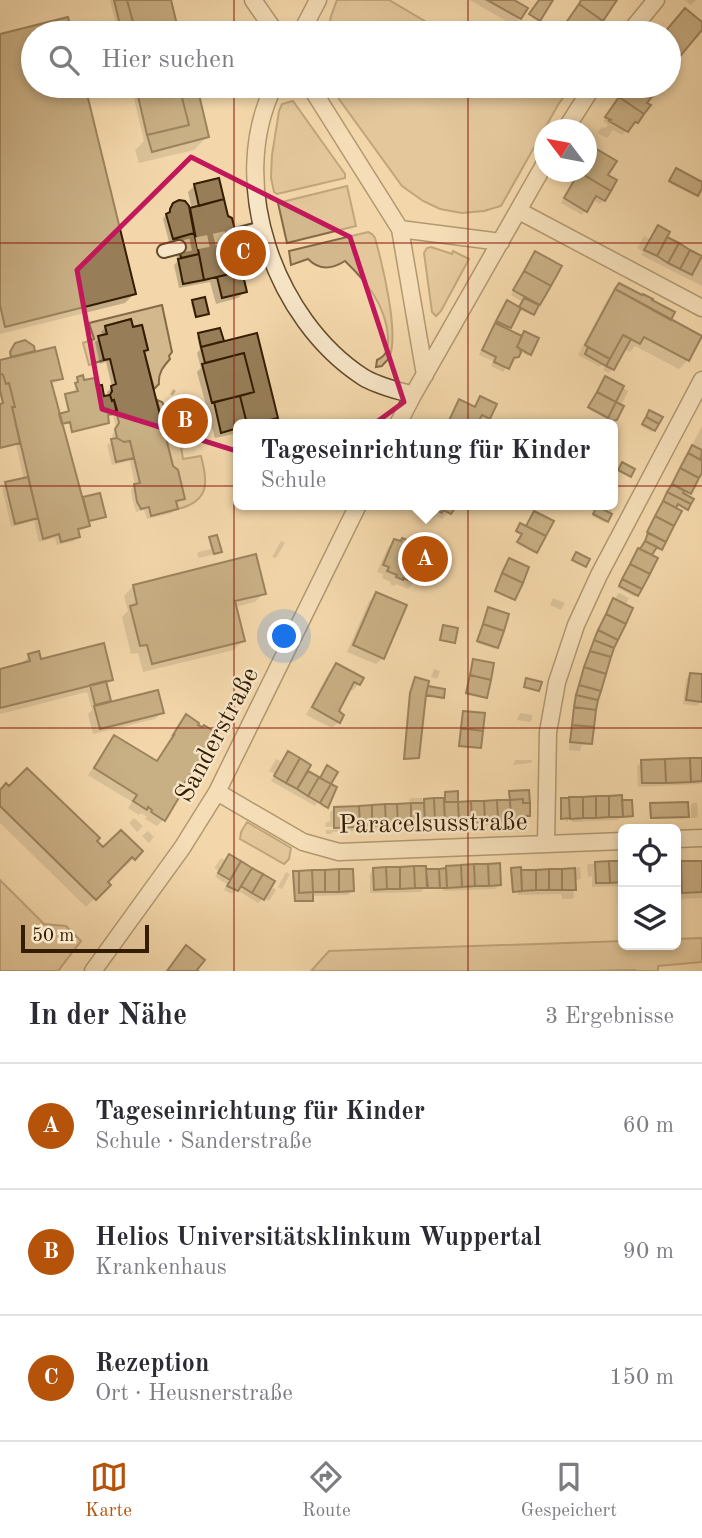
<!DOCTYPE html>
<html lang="de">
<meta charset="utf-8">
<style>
body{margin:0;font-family:"Old Standard TT",serif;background:#f7f7f7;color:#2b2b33}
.controls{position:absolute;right:21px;bottom:21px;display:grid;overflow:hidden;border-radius:10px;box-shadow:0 4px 10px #0003}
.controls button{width:63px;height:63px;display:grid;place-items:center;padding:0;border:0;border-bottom:2px solid #e1e1e2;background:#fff;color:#2b2b33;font:35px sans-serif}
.compass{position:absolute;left:534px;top:119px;width:63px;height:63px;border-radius:50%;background:#fff;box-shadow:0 4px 10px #0003;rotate:302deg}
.scale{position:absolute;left:21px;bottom:18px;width:128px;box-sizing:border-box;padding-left:7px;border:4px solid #341d00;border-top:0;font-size:19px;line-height:24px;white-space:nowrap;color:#341d00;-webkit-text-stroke:5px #f7e5c8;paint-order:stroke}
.you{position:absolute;left:285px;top:637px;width:24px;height:24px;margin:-18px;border:5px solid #fff;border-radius:50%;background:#1a73e8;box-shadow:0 0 0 10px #1a73e833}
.badge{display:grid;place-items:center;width:46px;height:46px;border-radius:50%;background:#b45309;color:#fff;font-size:23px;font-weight:700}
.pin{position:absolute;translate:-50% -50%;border:4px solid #fff;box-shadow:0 2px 7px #0006}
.popup{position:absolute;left:233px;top:419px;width:385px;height:91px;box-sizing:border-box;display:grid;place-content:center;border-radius:10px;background:#fff;filter:drop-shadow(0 2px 5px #0005);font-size:23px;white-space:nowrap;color:#7c7c81}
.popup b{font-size:26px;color:#2b2b33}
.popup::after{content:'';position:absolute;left:50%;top:100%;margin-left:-14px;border:14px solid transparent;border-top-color:#fff}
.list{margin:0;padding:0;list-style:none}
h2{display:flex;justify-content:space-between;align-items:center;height:91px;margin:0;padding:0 28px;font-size:30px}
h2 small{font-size:23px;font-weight:400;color:#7c7c81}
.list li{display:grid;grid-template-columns:46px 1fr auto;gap:21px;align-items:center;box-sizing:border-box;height:126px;padding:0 28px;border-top:2px solid #e1e1e2}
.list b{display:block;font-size:26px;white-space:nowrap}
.list p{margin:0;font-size:23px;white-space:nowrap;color:#7c7c81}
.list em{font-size:23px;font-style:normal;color:#7c7c81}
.icon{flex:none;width:38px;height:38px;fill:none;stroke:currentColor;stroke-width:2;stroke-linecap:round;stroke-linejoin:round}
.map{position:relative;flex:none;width:702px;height:971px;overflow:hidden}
.search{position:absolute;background:#fff;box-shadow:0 4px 10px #0003;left:21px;right:21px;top:21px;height:77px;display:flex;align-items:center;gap:18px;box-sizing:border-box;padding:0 24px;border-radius:38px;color:#7c7c81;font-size:26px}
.sheet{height:469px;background:#fff}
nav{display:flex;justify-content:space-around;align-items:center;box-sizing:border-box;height:98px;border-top:2px solid #e1e1e2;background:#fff;font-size:19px;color:#7c7c81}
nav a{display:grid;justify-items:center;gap:4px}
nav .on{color:#b45309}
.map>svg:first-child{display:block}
.green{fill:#d3b78d;stroke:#846a46;stroke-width:2}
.shadow{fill:#0003}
.building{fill:#977e58;stroke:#341d00;stroke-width:2}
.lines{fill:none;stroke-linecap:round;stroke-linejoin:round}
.pedestrian-tunnel{stroke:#cdb288;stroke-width:12;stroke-dasharray:12 6;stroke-linecap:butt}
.pedestrian-casing{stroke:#644c2a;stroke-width:16}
.minor-casing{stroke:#644c2a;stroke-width:19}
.pedestrian{stroke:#f7e5c8;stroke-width:12}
.minor{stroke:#f7e5c8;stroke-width:16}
.marked{fill:none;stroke:#c2185b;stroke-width:5;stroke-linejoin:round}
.grid{fill:none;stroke:#8f2418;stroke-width:2;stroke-opacity:0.55}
.labels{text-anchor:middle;stroke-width:5;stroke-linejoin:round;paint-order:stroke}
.street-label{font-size:26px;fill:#341d00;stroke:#f7e5c8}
</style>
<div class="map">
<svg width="702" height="971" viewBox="0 0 702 971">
<rect width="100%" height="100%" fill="#f3d7aa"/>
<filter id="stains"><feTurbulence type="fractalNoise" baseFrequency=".00286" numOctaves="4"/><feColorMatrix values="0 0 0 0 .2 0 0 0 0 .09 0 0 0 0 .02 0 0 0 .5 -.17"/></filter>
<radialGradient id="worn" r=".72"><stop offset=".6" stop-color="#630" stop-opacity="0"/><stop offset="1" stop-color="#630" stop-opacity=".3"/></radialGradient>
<path class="green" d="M337 0H389L445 33H328L331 16Z
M334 86H571L558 105 501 206 484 211 462 213 440 209 423 201 402 186 339 99Z
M293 101 345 174V178L277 194 274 192 271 178 272 155 279 111 282 104Z
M347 186 356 226 287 243 278 203Z
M368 232 372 234 375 238C382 263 400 335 389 358 387 361 384 363 382 366L376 367 377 360C388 355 388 348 388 337 386 306 367 282 345 261 332 269 320 271 308 259L291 265 289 251Z
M431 247 452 254 453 251 469 259 441 311 436 316 432 312 424 253 427 248Z
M162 305 172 352 169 356 170 359C163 367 158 373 159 384L154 389 144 351 148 349 142 325 133 327 131 319 105 326 107 334 99 336 104 360 89 365 83 343 94 339 89 323Z
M157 400 162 402 168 413 177 420 183 459 201 456C208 482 210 501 178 509L176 501 184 499 178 470 173 466Z
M247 822 291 848 289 859 284 864 240 839 241 832Z
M0 880 44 924 66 926 81 941 58 971H0Z
M702 938V962L658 966V971H635V970L585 971H311L329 951 623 941V945H676V939Z"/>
<path class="shadow" d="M110 0H169L177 33H118Z
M470 0H511L520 18 513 25Z
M685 0H696L691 5Z
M681 14 702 24V27L671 63 669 61V33H665Z
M67 19 71 33H33V86H83L134 294 125 303 0 334V36Z
M131 86H195L207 137 194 150 139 163 135 150 144 141Z
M627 86H657L645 103 637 122 632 126 631 125 622 135 613 130 607 138 597 133 602 127 605 128 608 125 603 121Z
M593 149 606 176 604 200 600 204 592 199 582 215 561 203 579 172H586V158Z
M675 172 702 184 695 196 669 183Z
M195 185 226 217 237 246 249 244 252 260 251 261 238 262 245 292 238 298 216 304 210 282 179 288 174 265 177 262 176 252 173 241 169 242 163 219 174 204 189 210H192L188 192Z
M658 227 664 238 696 263 699 264 702 260V286L641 255 643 252 637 248 643 238 644 236 650 239Z
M531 258 539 304 531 315 519 309 510 327 506 330 521 338 537 339 528 356 520 351 503 372 491 366 493 361 479 355 491 329 497 323H496L506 304 519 309 523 302 511 295Z
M619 285 669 320 688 360 679 369 635 346 630 352 624 349 613 369 609 373 603 370 605 367 601 365 600 367 578 355 607 300Z
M193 301 207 314 195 318 191 303Z
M106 327 132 329 146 349 143 352 172 467 183 498 175 503 176 508 172 513 147 519 144 510 136 512 132 498 131 490 135 485 130 461 112 465 107 445 113 441 112 435 116 429 113 414 106 416 108 422 106 424 71 432 69 422 61 424 82 500 83 498 103 518 87 521 88 525 84 529 77 531 78 536 74 541 57 545 55 538 39 542 34 521 11 527 2 488 6 484 24 480 16 444 0 448V406L2 405 0 397V362L10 360 9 355 14 347 33 351 29 355 61 378 57 382 50 384 58 415 68 413 64 397 76 393 75 386 77 378 95 388 103 398 108 397 107 392 112 387 106 362 100 364 95 342 103 337 101 332Z
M219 330 222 343 256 335 276 418 272 422 263 424H238V433L215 438 197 372 201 368 197 353 200 350 197 337Z
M605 378 628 391 615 419 611 421 588 409Z
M173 389 176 391 173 395H170Z
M481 398 489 418 484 422 478 419 475 424H446L455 406 460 401 474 408Z
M648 414 661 418 652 432 641 426Z
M702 426V469L686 497 687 509 685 510 675 505 674 508 680 512 661 549 659 550 654 548 635 597 618 588 637 552 640 551 644 544 648 535 646 534Z
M421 505H455L442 519 436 516 433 519 425 515 427 512 419 509Z
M599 505H610L614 506 605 523 592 516Z
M519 526 526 528 536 551 534 553 517 544 522 536 516 533Z
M210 539 218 553 199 558 197 554 199 552 211 549 209 540Z
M281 541 285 543 276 558 272 557Z
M395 541 417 546 421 542 414 582 408 589 396 584 394 586 390 584 391 582 382 578 383 574 377 572 388 547Z
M508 561 513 599 512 600 494 592Z
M133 586 264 593 255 602 235 607 243 641 234 650 143 672 138 653 131 654 122 617 128 611 124 596Z
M619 593 629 598 625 606 596 700 590 744 589 745H582L580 751 569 750 575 699 583 670 592 644 612 602Z
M376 594 383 658 376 664 347 652 369 601Z
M553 598 565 603 561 610 550 605Z
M487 611 497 647 495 649 477 643Z
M29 656 39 661 111 679 105 685 109 701 105 705 162 712 155 719 93 734 88 714 92 710 87 692 0 714V671L20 665Z
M474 661 485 697 484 698 465 695Z
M336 665 359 684 352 691 349 689 336 712 339 722 332 728 306 715 329 672Z
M434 669 440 671 437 679 431 677Z
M691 675 702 676V700L697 706 683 704 686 679Z
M415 679 426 687 443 690 442 697 441 699 424 696 418 757 416 759 403 760 409 696Z
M520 713 532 715V720L530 722 517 720Z
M186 717 196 725 192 773 181 786 186 789 182 795 174 802 163 820 157 826 145 819 147 817 141 813 139 815 128 808 132 802 88 775 108 744 114 737 156 762 179 723Z
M288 753 305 771 330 784 325 808 317 803 315 806 271 781 275 774 269 771 275 761 276 759 282 762Z
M515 760H532V762L530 763 513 765Z
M702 760V784L638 787 637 766 642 762Z
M0 792 95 841 103 850 141 851 125 867 122 864 106 882 109 885 86 907 0 823Z
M446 793 453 804 509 801 508 794 510 793 529 815 518 824 441 827V824L421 826V823L326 827 325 823 330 821V813L334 808 410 805 409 800 411 798H422V801L444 800Z
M570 799 621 802 631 816 629 817 620 818 617 820 572 822 571 801H567L568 822H566V819H560V802Z
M693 803H697L698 816 696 818H691V805Z
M651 805 687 816 685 818 650 819 649 807Z
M134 818 143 826 137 832 129 823Z
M421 826 419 828 333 832 331 834H326V830Z
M148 831 154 837 149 843 142 836Z
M229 856 273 882 267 893 273 888 276 890 269 901 264 898 258 903 237 890 232 894 224 890 227 884 215 877 219 871 214 868 221 858 225 860Z
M702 862V898L676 899V869L682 863Z
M623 863V886L592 887V876L588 877 587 865 589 864Z
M447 867 500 885 495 889 443 891V888L430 889 428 871 444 870Z
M580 867 581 879 573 881 574 897 572 899H562L561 894 518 895V892L512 893 510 871 512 870 519 874 573 870 575 868Z
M374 869 426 886 421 892 370 893V874Z
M286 872 290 874 282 889 278 887Z
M294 873 352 891 348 895 311 896 309 902H294L292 874Z"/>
<path class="building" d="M114 0H127L136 33H122Z
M127 0H171L179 33H136Z
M487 0H514L528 8 521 19Z
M539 0H553L540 21 529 14Z
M581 0H617L603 21 579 4Z
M579 4 603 21 595 33H565L561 30Z
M685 8 702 22V30L677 60 669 54V33H664Z
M68 17 72 33H33V86H85L136 294 5 327 0 305V34Z
M135 86H158L160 91 138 96Z
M158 86H197L209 137 152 152 147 135 189 125 179 86 160 91Z
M179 86 189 125 147 135 138 96Z
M627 86H654L658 89 647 103 651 105 644 114 619 97Z
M619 97 644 114 638 123 635 122 628 132 609 121 611 120 605 117Z
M593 147 617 161 608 175 617 180 611 191 579 172H586V159Z
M676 168 702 182V188L698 196 669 181Z
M579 172 611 191 605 201 596 196 587 212 564 198Z
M219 178 224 199 199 206 194 184Z
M224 199 228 216 232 218 240 250 238 255 242 271 204 280 190 208Z
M179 200 185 201 189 206 194 233 173 239 166 214 170 212V209L173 203Z
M658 225 670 232 657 256 644 250Z
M194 233 199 254 181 258 177 238Z
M667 237 679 243 668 263 657 256Z
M679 243 690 250 680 269 668 263Z
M690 250 702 256 692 275 680 269Z
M535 251 562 266 551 286 524 271Z
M199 254 204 280 183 284 178 259Z
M242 271 247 292 222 298 217 277Z
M524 271 551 286 540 305 513 290Z
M619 283 642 295 643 294 653 299 652 300 675 312 671 320 615 289Z
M615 289 702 336 689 361 644 337 640 344 623 335 610 359 585 345Z
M205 297 209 314 196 317 192 300Z
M524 298 539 305 534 315 519 307Z
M507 300 521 308 511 328 496 321Z
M131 319 133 327 142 325 148 350 144 351 155 395 173 466 178 470 185 499 176 501 178 509 151 516 149 507 141 509 137 502 134 484 140 483 130 441 124 442 117 438 115 429 119 423 114 400 112 401 110 395 112 391 111 386 116 384 110 359 104 360 98 336 107 334 105 326Z
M495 323 522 336 517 347 519 348 521 352 519 357 514 358 509 369 494 362 496 357 482 350Z
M220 328 224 341 201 347 198 333Z
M524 331 539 338 531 355 517 347Z
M257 333 278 418 254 424H247L240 396 254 392 244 353 205 363 201 347Z
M623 335 631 339 614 370 606 366Z
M25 340 34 346 35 351 11 357 10 352 15 343Z
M55 347 63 379 51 381 90 526 78 529 80 537 61 542 59 534 43 539 12 407H15L9 383 6 384 3 375 0 373V360Z
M588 347 610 359 606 366 585 354Z
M244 353 254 392 212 403 202 364Z
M0 373 3 375 6 384 9 383 15 407H12L20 443 0 448V404L3 403 0 390Z
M83 375 84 380 95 378 96 386 102 385 104 396 110 395 112 401 114 400 117 410 114 411 115 414 108 415 109 423 72 432 70 422 62 424 59 414 69 411 65 394 78 391 75 383 78 382 77 377Z
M605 376 624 386 616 402 597 392Z
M597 392 616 402 608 418 588 407Z
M240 396 247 424H238V428L221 433 214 402Z
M480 396 497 404 490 419 482 415 477 424H451L448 423 459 399 475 407Z
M616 402 624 406 617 420 613 421 608 418Z
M649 410 663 417 659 424 646 417Z
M646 417 659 424 655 431 642 424Z
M117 438 124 442 130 441 134 458 116 462 111 439Z
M692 445 702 450 701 460 688 453Z
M688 453 702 461V473L699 478 680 468Z
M622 462 635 469 631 477 618 470Z
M680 468 699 478 691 494 672 484Z
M28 477 38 518 15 524 5 482Z
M672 484 684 491 683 493 694 499 691 504 667 492Z
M667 492 691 504 688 510 678 504 676 508 663 501Z
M100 493 106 517 89 521 83 497Z
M663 501 682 511 674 526 655 516Z
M431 505H457L451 514 443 510 442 513 431 508 432 505Z
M597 506 612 514 608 522 593 514Z
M534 511 554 521 546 536 526 526Z
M655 516 674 526 666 542 647 532Z
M520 523 546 536 537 553 517 542 522 534 516 531Z
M648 533 666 542 662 550 645 541Z
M217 535 222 552 214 554 209 537Z
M402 538 419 545 420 541 426 539 430 540 431 550 416 583 403 578V580L396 577 397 575 387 571 389 567 383 565 394 539 401 541Z
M645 541 657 547 652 555 640 549Z
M638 548 658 558 650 574 630 564Z
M576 552 590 559 586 567 572 560Z
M256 554 266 594 235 601 245 641 152 664 147 645 140 646 130 606 137 604 133 585Z
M509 558 529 567 523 583 502 573Z
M630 564 650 574 642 589 622 579Z
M502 573 523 583 515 600 495 591Z
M622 579 642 589 638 596 619 586Z
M376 592 407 605 384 659 353 645Z
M613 598 633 608 626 624 606 614Z
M488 607 509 614 504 631 483 624Z
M606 614 626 624 618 640 598 630Z
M483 624 504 631 498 648 477 641Z
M443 625 458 628 455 643 440 640Z
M598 630 618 640 614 648 594 640Z
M594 640 614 648 611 657 590 651Z
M104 643 113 680 0 708V669L30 661 28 654 39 651 41 659Z
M590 651 611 657 606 674 584 667Z
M473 659 494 663 491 680 470 675Z
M336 663 364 678 360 685 354 682 339 711 344 715 340 723 312 707Z
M584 667 606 674 601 691 579 685Z
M690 673 702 674V702L686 700Z
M470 675 491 680 487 698 466 693Z
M415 677 429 681 426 695 419 758 404 759 410 693Z
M526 678 542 682 539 691 524 687Z
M106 681 111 701 95 705 90 685Z
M579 685 601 691 598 700 576 695Z
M428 686 445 689 444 698 426 695Z
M158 690 164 713 100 729 94 706Z
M576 695 598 700 596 710 574 707Z
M574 707 596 710 594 727 572 725Z
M463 711 485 713 483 731 461 728Z
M186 714 199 723 198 725 202 727 204 725 218 734 193 774 191 773 183 785 188 788 183 796 181 794 165 821 151 812 152 810 148 807 147 810 133 801 137 795 94 768 114 735 157 761 174 735H173Z
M572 725 594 727 592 744 570 742Z
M461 728 483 731 481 748 459 746Z
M288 751 300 758 286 783 274 776Z
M300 758 311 765 297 789 286 783Z
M690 758 691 782 666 783 665 759Z
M690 758H702V781L691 782Z
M665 759 666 783H642L641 760Z
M327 765 338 772 331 784 320 778Z
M27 768 100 838 97 841 103 847 121 830 143 851 135 860 132 857 108 882 111 885 96 900 0 806V790L6 783 9 786Z
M308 771 319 777 308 796 297 789Z
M319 777 331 784 320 803 308 796Z
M331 784 337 787 328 808 320 803Z
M529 790 530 803H523V799L510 800 509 791Z
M458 791V802H445V792Z
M622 795 623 817H609V796Z
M596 796H609V817L596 818Z
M596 796V818H583V797Z
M569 797H583V818L570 819Z
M434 798H444L445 823H435Z
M434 798 435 823H425L424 799Z
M561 798H569L570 818 561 819Z
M523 799V803H530V816H524V820L511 821 510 800Z
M497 800H510L511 821H498Z
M497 800 498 821 485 822 484 801Z
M622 800H632L633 816 623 817Z
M471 801H484L485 822H472Z
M471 801 472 822 459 823 458 802Z
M444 802H458L459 823 445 824Z
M688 802 689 817 651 818 650 803Z
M411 803H424L425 824 411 825Z
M411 803V825H398L397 804Z
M385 804H397L398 825 386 826Z
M385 804 386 826H372V805Z
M372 805V826L360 827 359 806Z
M359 806 360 827 334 828V807Z
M229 854 241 861 230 880 218 873Z
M241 861 252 868 238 891 227 886Z
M609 861H622V882L610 883Z
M609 861 610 883H596L595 862Z
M681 861H702V892L682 893Z
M500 863 501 885 489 886 488 864Z
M474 864H488L489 886H475Z
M474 864 475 886 462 887 461 865Z
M461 865 462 887 447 888 446 866Z
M414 866 415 888 400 889V867Z
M414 866H426L427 888H415Z
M386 867H400V889H387Z
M386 867 387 889 374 890 373 868Z
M521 867 522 891 513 892 511 868Z
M252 868 263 874 252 893 241 886Z
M446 868 447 888H440L439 869Z
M575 868 576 890H562V869Z
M339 869V892H325V870Z
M339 869H353L354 891 339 892Z
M426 869H439L440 888H428Z
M549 869H562V890H549Z
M549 869V890H536V870Z
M312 870 313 892 299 893V871Z
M312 870H325V892H313Z
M521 870H536V890L522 891Z
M293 871H299V893L313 892V901H295Z
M263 874 275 881 264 900 252 893Z
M186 945 205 960 197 970 199 971H167Z"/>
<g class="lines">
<path class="pedestrian-tunnel" d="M179 247 236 235"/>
<defs>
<path id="pedestrian" d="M236 235 262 228
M164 251 179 247"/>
<path id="minor" d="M253 0 276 33
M301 33 318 0
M629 33 656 0
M274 86C226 183 275 320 363 377 377 386 397 390 413 395
M310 86 400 229 425 375
M565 130 593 86
M519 211 702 308
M400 229 501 242
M398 424 413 395 544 165
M217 792 303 842 339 852 623 841
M676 839 702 838
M546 844 548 732 557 682 576 625 599 575 702 380
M93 971 182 848 217 792 358 505"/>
</defs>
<use href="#pedestrian" class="pedestrian-casing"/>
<use href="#minor" class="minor-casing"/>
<use href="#pedestrian" class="pedestrian"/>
<use href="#minor" class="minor"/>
</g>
<path d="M0 0H702V971H0ZM191 157 350 237 404 402 307 473 102 409 77 270Z" fill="#f3d7aa" fill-opacity=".55" fill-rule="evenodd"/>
<path class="marked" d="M191 157 350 237 404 402 307 473 102 409 77 270Z"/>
<path class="grid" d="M234 0V33M468 0V33M234 86V971M468 86V971M0 243H702M0 486H702M0 728H702"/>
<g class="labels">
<g class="street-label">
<text transform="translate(216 734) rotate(-62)" y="9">Sanderstraße</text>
<text transform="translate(433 822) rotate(-1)" y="9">Paracelsusstraße</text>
</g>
</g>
<rect width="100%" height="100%" filter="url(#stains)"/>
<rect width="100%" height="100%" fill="url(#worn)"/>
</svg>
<div class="controls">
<button><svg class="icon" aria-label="locate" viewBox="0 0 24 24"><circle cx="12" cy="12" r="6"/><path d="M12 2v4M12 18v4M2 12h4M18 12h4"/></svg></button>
<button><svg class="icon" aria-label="layers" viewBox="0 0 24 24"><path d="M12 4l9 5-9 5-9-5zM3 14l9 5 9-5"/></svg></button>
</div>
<svg class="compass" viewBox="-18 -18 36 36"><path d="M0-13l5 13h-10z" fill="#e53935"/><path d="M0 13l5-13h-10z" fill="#7c7c81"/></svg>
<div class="scale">50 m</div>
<div class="you"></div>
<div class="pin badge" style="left:425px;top:559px">A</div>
<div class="popup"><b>Tageseinrichtung für Kinder</b>Schule</div>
<div class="pin badge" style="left:185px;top:421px">B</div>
<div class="pin badge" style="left:243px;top:253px">C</div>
<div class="search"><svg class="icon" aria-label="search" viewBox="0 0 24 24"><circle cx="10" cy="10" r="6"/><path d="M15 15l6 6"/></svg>Hier suchen</div>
</div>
<section class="sheet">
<h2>In der Nähe<small>3 Ergebnisse</small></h2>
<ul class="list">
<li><span class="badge">A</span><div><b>Tageseinrichtung für Kinder</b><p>Schule · Sanderstraße</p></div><em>60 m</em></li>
<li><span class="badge">B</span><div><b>Helios Universitätsklinkum Wuppertal</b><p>Krankenhaus</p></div><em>90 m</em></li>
<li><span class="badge">C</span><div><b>Rezeption</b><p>Ort · Heusnerstraße</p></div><em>150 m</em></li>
</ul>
</section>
<nav>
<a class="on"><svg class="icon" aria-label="map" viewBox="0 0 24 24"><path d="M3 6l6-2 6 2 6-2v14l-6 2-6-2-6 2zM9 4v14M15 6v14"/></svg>Karte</a>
<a><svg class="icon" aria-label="directions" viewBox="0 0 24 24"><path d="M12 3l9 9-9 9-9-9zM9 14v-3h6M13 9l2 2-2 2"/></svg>Route</a>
<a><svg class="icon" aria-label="saved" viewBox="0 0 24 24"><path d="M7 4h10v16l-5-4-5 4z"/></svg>Gespeichert</a>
</nav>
